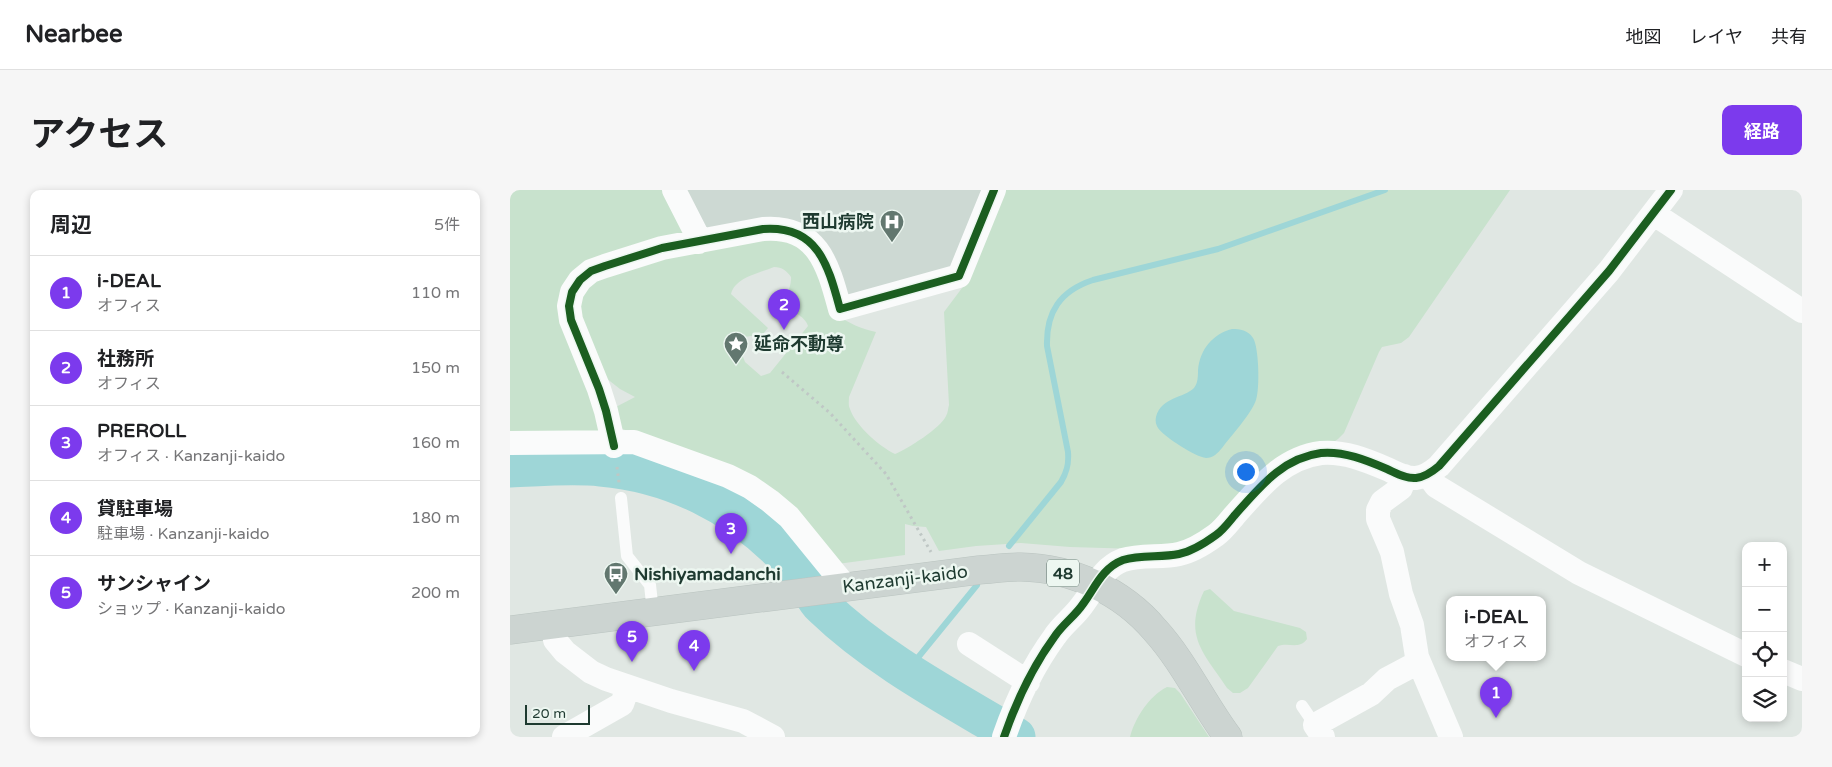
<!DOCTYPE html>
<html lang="ja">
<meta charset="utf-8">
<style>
body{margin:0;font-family:"Varela Round","Noto Sans JP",sans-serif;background:#f6f6f6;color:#202124}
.controls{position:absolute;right:15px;bottom:15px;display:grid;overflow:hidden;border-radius:10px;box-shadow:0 2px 8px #0003}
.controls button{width:45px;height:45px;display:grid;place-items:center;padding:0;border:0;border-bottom:1px solid #e0e0e0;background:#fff;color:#202124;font:25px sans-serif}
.scale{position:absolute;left:15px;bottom:12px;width:65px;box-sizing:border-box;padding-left:5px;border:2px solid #1e3a30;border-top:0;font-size:14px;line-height:18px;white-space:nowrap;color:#1e3a30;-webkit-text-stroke:4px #edf7f1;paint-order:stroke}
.you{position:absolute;left:735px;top:281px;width:18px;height:18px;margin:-12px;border:4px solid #fff;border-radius:50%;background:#1a73e8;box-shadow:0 0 0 8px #1a73e833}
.badge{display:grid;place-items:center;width:32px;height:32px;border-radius:50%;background:#7c3aed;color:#fff;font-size:16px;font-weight:700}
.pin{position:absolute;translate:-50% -41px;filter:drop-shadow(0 1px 2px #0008)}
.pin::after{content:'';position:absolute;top:26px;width:18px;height:15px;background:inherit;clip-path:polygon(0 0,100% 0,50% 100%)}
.popup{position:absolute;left:936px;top:406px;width:100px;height:65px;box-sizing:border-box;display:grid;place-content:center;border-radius:10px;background:#fff;filter:drop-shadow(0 1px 4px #0005);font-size:16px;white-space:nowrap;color:#757577}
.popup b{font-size:19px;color:#202124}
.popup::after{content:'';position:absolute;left:50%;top:100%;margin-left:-10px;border:10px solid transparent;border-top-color:#fff}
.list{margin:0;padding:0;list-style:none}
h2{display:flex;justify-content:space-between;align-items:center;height:65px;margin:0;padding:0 20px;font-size:21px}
h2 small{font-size:16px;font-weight:400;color:#757577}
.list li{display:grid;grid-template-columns:32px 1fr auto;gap:15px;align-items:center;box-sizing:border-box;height:75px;padding:0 20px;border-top:1px solid #e0e0e0}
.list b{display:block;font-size:19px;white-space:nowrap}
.list p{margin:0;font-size:16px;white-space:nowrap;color:#757577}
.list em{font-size:16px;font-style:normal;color:#757577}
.icon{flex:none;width:28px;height:28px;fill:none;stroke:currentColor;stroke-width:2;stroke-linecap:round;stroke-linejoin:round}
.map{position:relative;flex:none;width:1292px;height:547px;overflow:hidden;border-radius:10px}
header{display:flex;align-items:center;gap:30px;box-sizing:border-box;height:70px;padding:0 25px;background:#fff;border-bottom:1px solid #e0e0e0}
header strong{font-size:24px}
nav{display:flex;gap:28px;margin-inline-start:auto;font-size:18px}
.intro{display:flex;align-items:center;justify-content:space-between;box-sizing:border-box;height:120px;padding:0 30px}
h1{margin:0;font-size:35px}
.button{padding:12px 22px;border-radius:10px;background:#7c3aed;color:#fff;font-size:18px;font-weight:700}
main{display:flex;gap:30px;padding:0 30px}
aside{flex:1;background:#fff;border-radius:10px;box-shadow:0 2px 8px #0003}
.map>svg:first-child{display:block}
.built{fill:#cdd9d3}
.green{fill:#c8e2cd;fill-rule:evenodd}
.water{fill:#9ed6d7}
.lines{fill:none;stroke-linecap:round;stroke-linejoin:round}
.stream{stroke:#9ed6d7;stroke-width:6}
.river{stroke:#9ed6d7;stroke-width:39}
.primary-casing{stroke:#bac4c0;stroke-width:29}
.path{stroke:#bfc7c5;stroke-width:3;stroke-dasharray:2.5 4;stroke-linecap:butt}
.service{stroke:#fafbfb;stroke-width:12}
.minor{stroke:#fafbfb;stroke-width:24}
.primary{stroke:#ccd4d1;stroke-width:28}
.cycleway-casing{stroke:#edf7f1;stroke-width:11}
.cycleway{stroke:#1b5e20;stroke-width:8}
.labels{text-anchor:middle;stroke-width:5;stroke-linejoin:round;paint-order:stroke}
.shield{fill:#edf7f1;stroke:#5c736a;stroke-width:1}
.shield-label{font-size:16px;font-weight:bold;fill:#1e3a30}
.poi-label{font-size:18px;font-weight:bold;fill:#1e3a30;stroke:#edf7f1;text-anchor:start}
.street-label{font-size:18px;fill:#1e3a30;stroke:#edf7f1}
</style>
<header>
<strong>Nearbee</strong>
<nav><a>地図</a><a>レイヤ</a><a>共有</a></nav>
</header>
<div class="intro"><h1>アクセス</h1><a class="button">経路</a></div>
<main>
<aside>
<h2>周辺<small>5件</small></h2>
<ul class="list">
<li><span class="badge">1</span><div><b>i-DEAL</b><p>オフィス</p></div><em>110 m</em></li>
<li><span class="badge">2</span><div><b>社務所</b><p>オフィス</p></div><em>150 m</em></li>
<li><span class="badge">3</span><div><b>PREROLL</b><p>オフィス · Kanzanji-kaido</p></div><em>160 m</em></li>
<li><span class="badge">4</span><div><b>貸駐車場</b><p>駐車場 · Kanzanji-kaido</p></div><em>180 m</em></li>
<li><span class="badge">5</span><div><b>サンシャイン</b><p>ショップ · Kanzanji-kaido</p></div><em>200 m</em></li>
</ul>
</aside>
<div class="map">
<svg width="1292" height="547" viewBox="0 0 1292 547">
<rect width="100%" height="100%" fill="#e0e7e3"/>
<path class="built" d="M173 0H475L443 79 334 109 331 98 196 44Z"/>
<path class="green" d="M0 0H155L179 47 56 100 96 247 0 248Z
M496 0H1000L899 147 891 153 872 157 869 162 834 243 828 249 703 337 668 356 628 359 560 357 511 353 466 356 429 361 416 337 403 336 395 334V365L327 374 221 279 107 237 102 219 125 207 110 199 96 188 67 129 68 105 97 82 254 46 295 55 327 125C338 133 352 139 366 142L339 207C339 211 338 215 340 219 345 235 370 257 385 264 397 259 431 238 436 226 438 223 438 218 439 215L434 122 455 94ZM264 77C272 77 277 81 281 87 282 95 276 103 278 111 280 123 295 125 298 136L260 183 251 186 235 172 228 154 235 147 253 144 258 138 221 104C225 87 250 83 264 77Z
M700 399 724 421 790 438 796 442 797 449C789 460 779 452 768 456L738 498 730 503H723L717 498C693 462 673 446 694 401Z
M657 497 665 498 670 503 699 547H620C625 528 639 506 657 497Z"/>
<path class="water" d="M722 139C730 139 738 140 743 148 749 157 750 199 746 210 742 223 721 246 712 258 708 263 703 268 696 268 686 267 654 247 648 238 646 235 645 231 646 227 651 207 674 208 684 198 688 193 688 186 688 180 690 159 703 144 722 139Z"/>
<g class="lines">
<path class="stream" d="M499 356 551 292C557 282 559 274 558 262L537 156C536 122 550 101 583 90L708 59 875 0
M397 481 467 395"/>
<path class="river" d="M0 278C30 277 61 274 91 277 161 283 225 315 274 365 282 372 290 382 296 391 301 399 305 410 312 416 368 470 439 507 506 547"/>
<defs>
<path id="primary" d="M0 440 469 380C483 379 497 377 511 377 562 378 612 401 645 440 674 472 692 512 718 547"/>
</defs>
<use href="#primary" class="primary-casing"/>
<path class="path" d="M272 182 320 223 376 284 421 362
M107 277 109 293"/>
<path class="service" d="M111 308 117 366 140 395 143 422
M792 516 805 535"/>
<path class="minor" d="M164 0 187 45 189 52
M1144 24 1292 121
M0 253 124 252 218 286 240 297 260 311 279 327 336 397
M104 256 96 221 89 199 61 130 59 116 62 102 70 90 81 81 95 76 152 58 253 39C308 35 318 75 330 119L449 86 484 0
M918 285 926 296 1069 383 1236 465
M894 286 891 298 872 312 868 320V329L882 362 891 404 902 435 907 467 941 547
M43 435 45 450 55 462 81 482 96 489 161 511 233 531 263 547
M459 454 518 492
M1273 481 1292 489
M54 547 112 514 118 497
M494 547C506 512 523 476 545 446 553 434 565 426 573 414 585 398 592 378 613 370 631 364 651 368 669 364 683 361 695 353 706 345 713 340 719 332 724 326 749 298 772 268 811 263 834 261 856 270 877 279 886 283 896 289 906 288 915 287 922 282 929 276L1099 81 1161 0
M813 547 805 535 861 504 877 489 909 472"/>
<use href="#primary" class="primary"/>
<defs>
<path id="cycleway" d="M104 256 96 221 89 199 61 130 59 116 62 102 70 90 81 81 95 76 152 58 253 39C308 35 318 75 330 119L449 86 484 0
M494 547C506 512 523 476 545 446 553 434 565 426 573 414 585 398 592 378 613 370 631 364 651 368 669 364 683 361 695 353 706 345 713 340 719 332 724 326 749 298 772 268 811 263 834 261 856 270 877 279 886 283 896 289 906 288 915 287 922 282 929 276L1099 81 1161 0"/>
</defs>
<use href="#cycleway" class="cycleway-casing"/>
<use href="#cycleway" class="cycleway"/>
</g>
<defs>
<symbol id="hospital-pin" viewBox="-11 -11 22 30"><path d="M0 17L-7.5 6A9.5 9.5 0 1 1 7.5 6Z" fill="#62776f" stroke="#edf7f1"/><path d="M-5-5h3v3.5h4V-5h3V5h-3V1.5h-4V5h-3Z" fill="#fff"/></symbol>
<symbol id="sight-pin" viewBox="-11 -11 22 30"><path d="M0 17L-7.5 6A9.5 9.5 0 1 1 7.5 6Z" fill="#62776f" stroke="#edf7f1"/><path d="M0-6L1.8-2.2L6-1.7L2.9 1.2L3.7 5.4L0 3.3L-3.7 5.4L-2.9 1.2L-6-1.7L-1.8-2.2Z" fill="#fff"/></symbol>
<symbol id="bus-pin" viewBox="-11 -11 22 30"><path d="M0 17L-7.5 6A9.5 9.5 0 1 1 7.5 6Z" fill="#62776f" stroke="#edf7f1"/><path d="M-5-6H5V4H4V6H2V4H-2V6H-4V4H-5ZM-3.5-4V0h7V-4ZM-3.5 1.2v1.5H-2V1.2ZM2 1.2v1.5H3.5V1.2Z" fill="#fff"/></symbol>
</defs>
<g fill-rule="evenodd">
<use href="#hospital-pin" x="368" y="18" width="28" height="38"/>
<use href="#sight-pin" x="212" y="140" width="28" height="38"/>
<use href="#bus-pin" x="92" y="370" width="28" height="38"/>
</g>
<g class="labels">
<rect class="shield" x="537" y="369.5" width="32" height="27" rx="4"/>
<g class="shield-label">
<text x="553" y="389">48</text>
</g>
<g class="poi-label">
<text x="364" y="38" text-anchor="end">西山病院</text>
<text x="244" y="160">延命不動尊</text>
<text x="124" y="390">Nishiyamadanchi</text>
</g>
<g class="street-label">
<text transform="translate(395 389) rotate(-7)" y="6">Kanzanji-kaido</text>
</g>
</g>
</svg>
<div class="controls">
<button>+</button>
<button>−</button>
<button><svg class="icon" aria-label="locate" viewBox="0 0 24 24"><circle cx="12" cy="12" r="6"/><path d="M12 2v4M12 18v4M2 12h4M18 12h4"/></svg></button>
<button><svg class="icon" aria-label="layers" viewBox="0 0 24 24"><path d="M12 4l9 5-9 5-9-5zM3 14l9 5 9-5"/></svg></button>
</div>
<div class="scale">20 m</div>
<div class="you"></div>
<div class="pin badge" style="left:986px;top:528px">1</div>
<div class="popup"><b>i-DEAL</b>オフィス</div>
<div class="pin badge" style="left:274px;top:140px">2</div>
<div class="pin badge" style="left:221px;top:364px">3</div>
<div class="pin badge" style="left:184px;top:481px">4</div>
<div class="pin badge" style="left:122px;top:472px">5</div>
</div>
</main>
